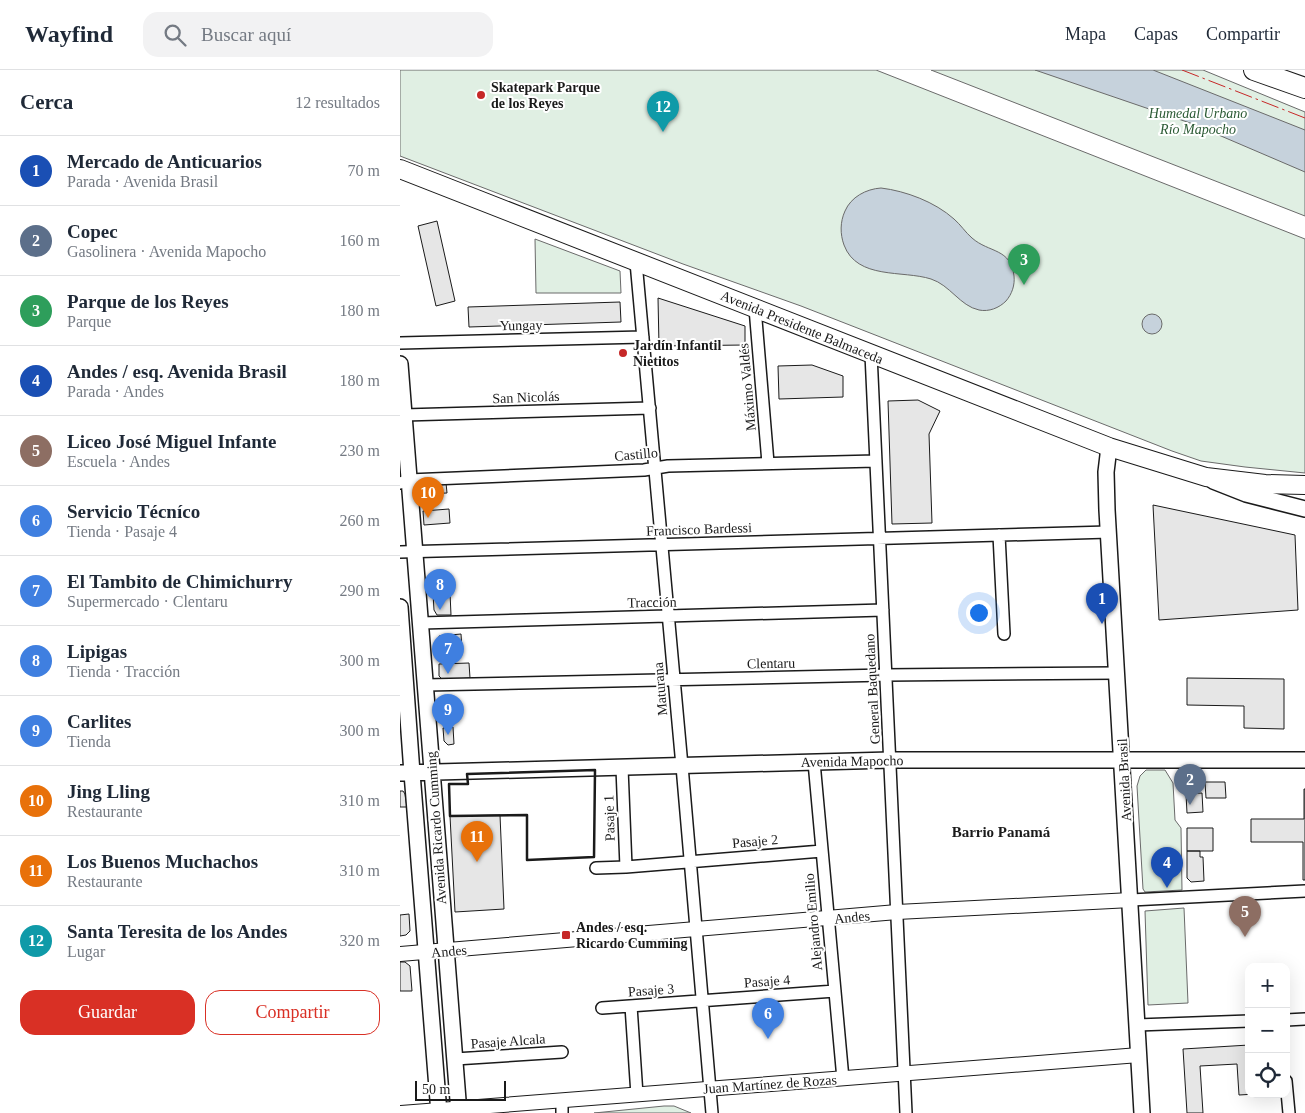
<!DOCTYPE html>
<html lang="es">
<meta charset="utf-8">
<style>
body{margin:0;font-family:"Times New Roman",serif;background:#f2f2f3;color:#1f2937}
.controls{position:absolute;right:15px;bottom:15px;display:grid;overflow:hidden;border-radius:10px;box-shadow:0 5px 20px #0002}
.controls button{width:45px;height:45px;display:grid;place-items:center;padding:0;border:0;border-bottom:1px solid #e0e1e3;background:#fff;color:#1f2937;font:25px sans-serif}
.scale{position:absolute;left:15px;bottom:12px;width:91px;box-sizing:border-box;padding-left:5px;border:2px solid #1a1a1a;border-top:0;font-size:14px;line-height:18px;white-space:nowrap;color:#1a1a1a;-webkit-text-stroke:4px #fff;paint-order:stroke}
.you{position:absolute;left:578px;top:542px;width:18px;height:18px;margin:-12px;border:4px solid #fff;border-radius:50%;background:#1a73e8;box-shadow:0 0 0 8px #1a73e833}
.badge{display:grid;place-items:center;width:32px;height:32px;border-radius:50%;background:#d93025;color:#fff;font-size:16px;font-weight:700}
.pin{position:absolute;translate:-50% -41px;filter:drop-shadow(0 1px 2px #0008)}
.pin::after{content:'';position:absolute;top:26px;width:18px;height:15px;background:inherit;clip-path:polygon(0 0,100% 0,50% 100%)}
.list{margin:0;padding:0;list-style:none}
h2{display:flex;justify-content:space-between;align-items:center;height:65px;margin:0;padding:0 20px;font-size:21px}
h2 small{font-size:16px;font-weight:400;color:#747a83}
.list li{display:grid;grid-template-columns:32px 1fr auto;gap:15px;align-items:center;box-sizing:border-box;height:70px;padding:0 20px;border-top:1px solid #e0e1e3}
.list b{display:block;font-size:19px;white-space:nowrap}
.list p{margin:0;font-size:16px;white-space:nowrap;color:#747a83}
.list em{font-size:16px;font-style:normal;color:#747a83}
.actions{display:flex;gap:10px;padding:15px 20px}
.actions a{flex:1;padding:11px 0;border:1px solid #d93025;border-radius:15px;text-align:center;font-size:18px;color:#d93025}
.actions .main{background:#d93025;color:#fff}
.icon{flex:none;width:28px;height:28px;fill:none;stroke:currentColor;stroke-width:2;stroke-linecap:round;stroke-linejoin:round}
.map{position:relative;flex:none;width:905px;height:1043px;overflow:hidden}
header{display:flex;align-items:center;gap:30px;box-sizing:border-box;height:70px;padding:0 25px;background:#fff;border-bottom:1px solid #e0e1e3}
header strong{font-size:24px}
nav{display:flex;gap:28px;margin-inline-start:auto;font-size:18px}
.search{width:350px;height:45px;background:#f2f2f3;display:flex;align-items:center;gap:12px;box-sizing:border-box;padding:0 18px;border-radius:15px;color:#747a83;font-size:19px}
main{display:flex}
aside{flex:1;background:#fff}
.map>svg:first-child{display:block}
.green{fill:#e0efe3;stroke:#6a6a6a}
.water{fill:#c6d2dc;stroke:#6a6a6a}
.building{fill:#e6e6e6;stroke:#1a1a1a}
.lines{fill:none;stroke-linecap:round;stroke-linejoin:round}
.minor-casing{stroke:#1a1a1a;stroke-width:14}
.tertiary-casing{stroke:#1a1a1a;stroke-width:16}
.secondary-casing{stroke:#1a1a1a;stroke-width:18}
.primary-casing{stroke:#1a1a1a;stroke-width:20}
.motorway-casing{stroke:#1a1a1a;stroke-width:22}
.minor{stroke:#fff;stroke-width:11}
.tertiary{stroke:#fff;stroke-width:14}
.secondary{stroke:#fff;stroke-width:15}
.primary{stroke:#fff;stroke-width:18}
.motorway{stroke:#fff;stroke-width:20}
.wall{stroke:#1a1a1a;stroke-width:2.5}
.power{stroke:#c62828;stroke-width:1;stroke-dasharray:18 4 2.5 4;stroke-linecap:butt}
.poi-dot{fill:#c62828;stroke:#fff;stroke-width:2}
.labels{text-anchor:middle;stroke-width:4;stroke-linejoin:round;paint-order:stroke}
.poi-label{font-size:14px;font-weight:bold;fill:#1a1a1a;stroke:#fff;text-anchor:start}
.park-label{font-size:14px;font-style:italic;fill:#2b5a34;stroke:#fff}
.street-label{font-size:14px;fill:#1a1a1a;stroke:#fff}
.neighbourhood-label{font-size:15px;font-weight:bold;fill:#1a1a1a;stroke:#fff}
</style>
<header>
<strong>Wayfind</strong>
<div class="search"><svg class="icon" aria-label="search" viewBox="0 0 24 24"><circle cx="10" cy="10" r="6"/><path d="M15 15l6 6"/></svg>Buscar aquí</div>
<nav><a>Mapa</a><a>Capas</a><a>Compartir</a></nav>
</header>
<main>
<aside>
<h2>Cerca<small>12 resultados</small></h2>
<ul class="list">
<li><span class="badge" style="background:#1a4fb4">1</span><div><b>Mercado de Anticuarios</b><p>Parada · Avenida Brasil</p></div><em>70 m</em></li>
<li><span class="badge" style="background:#5c6f8a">2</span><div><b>Copec</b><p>Gasolinera · Avenida Mapocho</p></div><em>160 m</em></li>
<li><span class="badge" style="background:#2e9e5b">3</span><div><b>Parque de los Reyes</b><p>Parque</p></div><em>180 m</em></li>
<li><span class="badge" style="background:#1a4fb4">4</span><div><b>Andes / esq. Avenida Brasil</b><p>Parada · Andes</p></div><em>180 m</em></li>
<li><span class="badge" style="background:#8d6e63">5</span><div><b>Liceo José Miguel Infante</b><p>Escuela · Andes</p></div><em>230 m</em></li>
<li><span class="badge" style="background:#3f7fe0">6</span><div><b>Servicio Técníco</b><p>Tienda · Pasaje 4</p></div><em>260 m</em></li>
<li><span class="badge" style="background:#3f7fe0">7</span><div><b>El Tambito de Chimichurry</b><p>Supermercado · Clentaru</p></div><em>290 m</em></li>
<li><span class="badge" style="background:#3f7fe0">8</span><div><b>Lipigas</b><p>Tienda · Tracción</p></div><em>300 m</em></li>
<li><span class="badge" style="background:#3f7fe0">9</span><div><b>Carlites</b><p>Tienda</p></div><em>300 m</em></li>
<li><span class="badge" style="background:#e8710a">10</span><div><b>Jing Lling</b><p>Restaurante</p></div><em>310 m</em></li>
<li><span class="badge" style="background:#e8710a">11</span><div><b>Los Buenos Muchachos</b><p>Restaurante</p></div><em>310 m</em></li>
<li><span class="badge" style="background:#0f9aa8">12</span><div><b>Santa Teresita de los Andes</b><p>Lugar</p></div><em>320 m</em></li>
</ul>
<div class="actions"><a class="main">Guardar</a><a>Compartir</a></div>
</aside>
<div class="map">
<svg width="905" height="1043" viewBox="0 0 905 1043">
<rect width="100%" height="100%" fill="#fff"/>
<path class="green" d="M0 0H476L905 169V403L845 397 801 391 772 381 401 236 283 194 0 86Z
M531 0H803L905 42V146Z
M135 169 220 201 221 223H136Z
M746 700H765L773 713 775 750 781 758 782 820 745 822 743 819 737 716 740 706Z
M784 838 788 933 748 935 745 841Z
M264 1036H274L291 1043H194Z"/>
<path class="water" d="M635 0H753L905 60V102L793 54Z
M481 118C506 121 535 132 554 149 561 155 565 162 572 168 589 183 611 178 614 206 615 215 612 224 606 231 599 238 589 242 579 240 560 236 550 215 531 209 503 200 457 210 444 175 440 164 440 152 445 141 451 127 466 119 481 118Z
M742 254a10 10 0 1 1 20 0a10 10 0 1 1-20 0Z"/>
<path class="building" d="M37 151 55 231 36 236 18 156Z
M258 228 345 256V275L259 276Z
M220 232 221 252 69 257 68 237Z
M412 295 443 306V327L379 329 378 296Z
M518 330 540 341 529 364 532 453 492 454 488 331Z
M46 413 47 423 22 424V414Z
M753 435 895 465 898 540 759 550Z
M49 439 50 453 24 455 23 441Z
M50 523 51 545H37L34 540 33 524Z
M61 564 62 580 40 582 39 566Z
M69 593 70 608 43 610 39 606V594Z
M787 608 884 609V659L844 658V636L787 635Z
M53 657 54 674 48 675 44 671 43 658Z
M805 712H825L826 728H806Z
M904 719H905V810H903V772H851V749H904Z
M0 721H3L5 724 7 737H0Z
M802 723 803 742 787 743 786 724Z
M100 745 104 839 55 842 50 746Z
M787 758H813V781H787Z
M787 781H800V787H803L804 811 791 812 787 808Z
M9 844 10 861 6 865 0 866V845Z
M0 892H5L10 896 12 921H0Z
M849 975V1024H856L839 1025 837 994 800 996 803 1043H787L783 979Z"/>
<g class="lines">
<defs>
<path id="minor" d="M236 192 282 696 312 1043
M355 238 368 393
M0 273 243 267
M471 284 506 1043
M4 345 250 338
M0 413 9 410 244 400 268 396 476 391
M599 465 604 564
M0 482 709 462
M21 553 483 540
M26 615 486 605 717 603
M414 692 443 1009
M222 698 226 797
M196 798 226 797 422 781
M731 830 905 821
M231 936 237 1025
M202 938 435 921
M886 950 905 949
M737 955 849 951
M55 989 162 982
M886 1011 889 1043
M162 1030V1043"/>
<path id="tertiary" d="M0 884 497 842 731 830
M1 1043 739 985"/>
<path id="secondary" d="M0 294 59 1043
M709 377 706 402 707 440 742 1043
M813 411 846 424 905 439
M0 537 12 703 39 1043
M0 703 490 690H905"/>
<path id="primary" d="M0 99 709 377 806 407 865 414 905 415"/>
<path id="motorway" d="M854 0 905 18"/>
</defs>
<use href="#minor" class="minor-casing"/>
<use href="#tertiary" class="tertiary-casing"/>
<use href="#secondary" class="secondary-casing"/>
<use href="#primary" class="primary-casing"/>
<use href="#motorway" class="motorway-casing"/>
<use href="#minor" class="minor"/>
<use href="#tertiary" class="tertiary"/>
<use href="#secondary" class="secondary"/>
<use href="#primary" class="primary"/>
<use href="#motorway" class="motorway"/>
<path class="wall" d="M195 700 194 787 127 790V745L50 746 49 714H68L67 704Z"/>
<path class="power" d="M782 0 905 48"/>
</g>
<g class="poi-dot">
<circle cx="81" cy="25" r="5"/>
<circle cx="223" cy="283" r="5"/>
<rect x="161" y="860" width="10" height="10" rx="2.5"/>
</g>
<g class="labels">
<g class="poi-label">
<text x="91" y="22">Skatepark Parque<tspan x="91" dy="16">de los Reyes</tspan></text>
<text x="233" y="280">Jardín Infantil<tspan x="233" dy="16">Nietitos</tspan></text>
<text x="176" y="862">Andes / esq.<tspan x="176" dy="16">Ricardo Cumming</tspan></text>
</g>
<g class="park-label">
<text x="798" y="48">Humedal Urbano<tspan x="798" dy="16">Río Mapocho</tspan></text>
</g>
<g class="street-label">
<text transform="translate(121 255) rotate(-1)" y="5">Yungay</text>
<text transform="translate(402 257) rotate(22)" y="5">Avenida Presidente Balmaceda</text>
<text transform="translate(347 317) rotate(-95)" y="5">Máximo Valdés</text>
<text transform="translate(126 327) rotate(-2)" y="5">San Nicolás</text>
<text transform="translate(236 384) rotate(-5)" y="5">Castillo</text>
<text transform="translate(299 459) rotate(-2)" y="5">Francisco Bardessi</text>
<text transform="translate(252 532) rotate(-1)" y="5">Tracción</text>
<text transform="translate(371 593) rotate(-1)" y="5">Clentaru</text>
<text transform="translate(260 619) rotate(-95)" y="5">Maturana</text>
<text transform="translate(472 619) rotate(-93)" y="5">General Baquedano</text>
<text transform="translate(452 691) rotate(-1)" y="5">Avenida Mapocho</text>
<text transform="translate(724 710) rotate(-93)" y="5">Avenida Brasil</text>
<text transform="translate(209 748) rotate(-92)" y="5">Pasaje 1</text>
<text transform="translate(36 758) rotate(-94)" y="5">Avenida Ricardo Cumming</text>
<text transform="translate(355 771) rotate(-5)" y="5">Pasaje 2</text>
<text transform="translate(452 847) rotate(-6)" y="5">Andes</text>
<text transform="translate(413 852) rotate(-95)" y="5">Alejandro Emilio</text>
<text transform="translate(49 881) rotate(-5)" y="5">Andes</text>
<text transform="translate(367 911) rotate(-4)" y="5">Pasaje 4</text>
<text transform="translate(251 920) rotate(-4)" y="5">Pasaje 3</text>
<text transform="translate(108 971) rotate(-4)" y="5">Pasaje Alcala</text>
<text transform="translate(370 1014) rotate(-4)" y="5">Juan Martínez de Rozas</text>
</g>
<g class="neighbourhood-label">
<text x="601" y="767">Barrio Panamá</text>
</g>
</g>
</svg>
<div class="controls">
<button>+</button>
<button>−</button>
<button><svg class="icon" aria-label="locate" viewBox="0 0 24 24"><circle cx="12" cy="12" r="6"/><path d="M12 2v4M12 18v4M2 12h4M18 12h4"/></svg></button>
</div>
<div class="scale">50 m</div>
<div class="you"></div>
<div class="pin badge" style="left:702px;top:554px;background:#1a4fb4">1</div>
<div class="pin badge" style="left:790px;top:735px;background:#5c6f8a">2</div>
<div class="pin badge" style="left:624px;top:215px;background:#2e9e5b">3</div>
<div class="pin badge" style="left:767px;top:818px;background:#1a4fb4">4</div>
<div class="pin badge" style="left:845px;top:867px;background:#8d6e63">5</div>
<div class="pin badge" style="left:368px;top:969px;background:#3f7fe0">6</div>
<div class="pin badge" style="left:48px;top:604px;background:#3f7fe0">7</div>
<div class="pin badge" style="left:40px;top:540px;background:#3f7fe0">8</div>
<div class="pin badge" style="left:48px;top:665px;background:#3f7fe0">9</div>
<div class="pin badge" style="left:28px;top:448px;background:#e8710a">10</div>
<div class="pin badge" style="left:77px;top:792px;background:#e8710a">11</div>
<div class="pin badge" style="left:263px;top:62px;background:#0f9aa8">12</div>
</div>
</main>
